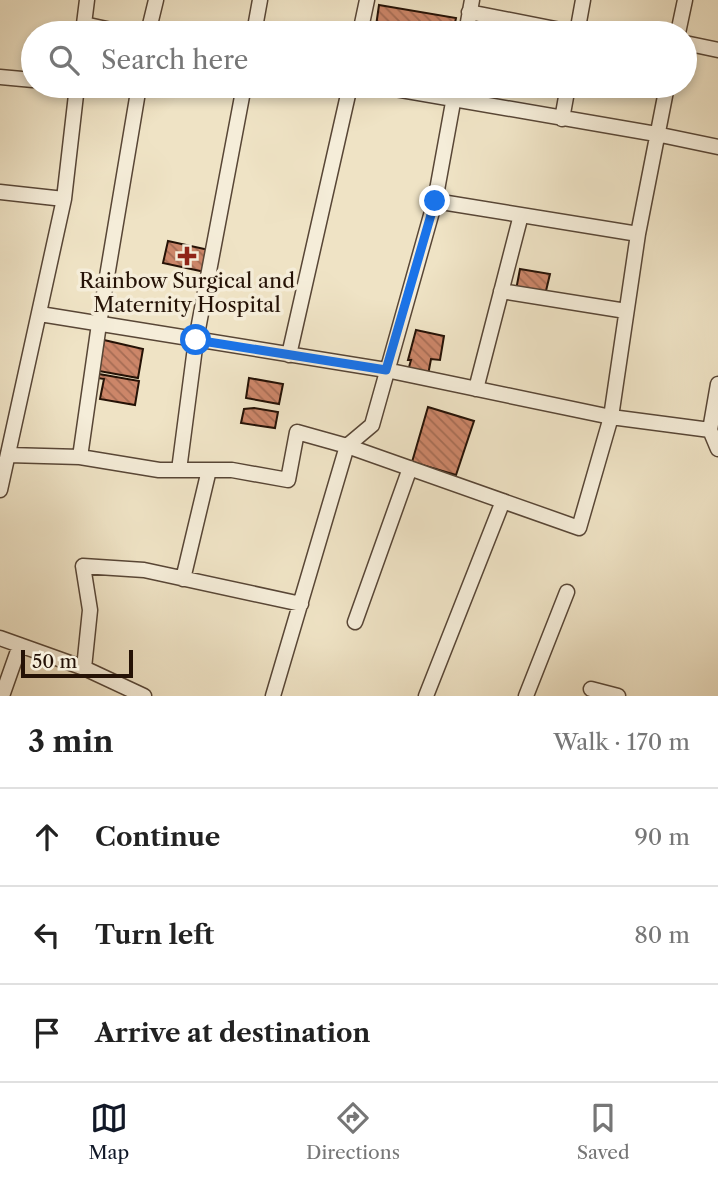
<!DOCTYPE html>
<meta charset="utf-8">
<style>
body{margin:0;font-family:"Libre Caslon Text",serif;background:#f2f2f2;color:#222}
.scale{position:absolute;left:21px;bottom:18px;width:112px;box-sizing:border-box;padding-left:7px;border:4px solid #251206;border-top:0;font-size:19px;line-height:24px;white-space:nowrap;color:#251206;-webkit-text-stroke:5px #f5edd9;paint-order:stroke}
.stop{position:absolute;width:21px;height:21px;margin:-16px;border:5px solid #1a73e8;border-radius:50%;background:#fff}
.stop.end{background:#1a73e8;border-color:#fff;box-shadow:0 2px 7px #0008}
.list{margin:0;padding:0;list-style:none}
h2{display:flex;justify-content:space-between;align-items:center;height:91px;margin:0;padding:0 28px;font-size:30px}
h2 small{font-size:23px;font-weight:400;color:#767676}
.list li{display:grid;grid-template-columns:46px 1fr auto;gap:21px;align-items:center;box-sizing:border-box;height:98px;padding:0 28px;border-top:2px solid #e0e0e0}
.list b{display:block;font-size:26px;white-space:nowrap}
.list em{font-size:23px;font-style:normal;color:#767676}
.icon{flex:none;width:38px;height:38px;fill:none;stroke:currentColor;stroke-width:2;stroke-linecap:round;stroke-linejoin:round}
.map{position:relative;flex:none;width:718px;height:696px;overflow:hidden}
.search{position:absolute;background:#fff;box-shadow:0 4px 10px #0003;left:21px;right:21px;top:21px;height:77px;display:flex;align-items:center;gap:18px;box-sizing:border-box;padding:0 24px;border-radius:38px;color:#767676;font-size:26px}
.sheet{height:385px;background:#fff}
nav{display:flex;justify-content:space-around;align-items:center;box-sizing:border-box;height:98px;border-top:2px solid #e0e0e0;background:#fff;font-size:19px;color:#767676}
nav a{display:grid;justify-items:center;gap:4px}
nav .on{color:#111827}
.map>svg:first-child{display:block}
.building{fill:url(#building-back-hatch);stroke:#251206;stroke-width:2}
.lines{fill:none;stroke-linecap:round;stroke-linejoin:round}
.street-casing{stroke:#584636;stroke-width:17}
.street{stroke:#f5edd9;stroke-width:14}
.route{stroke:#1a73e8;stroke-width:9}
.poi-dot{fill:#8f2418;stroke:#f5edd9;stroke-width:2.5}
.labels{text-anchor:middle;stroke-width:7;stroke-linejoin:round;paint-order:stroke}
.poi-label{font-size:21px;fill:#251206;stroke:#f5edd9}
</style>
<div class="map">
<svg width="718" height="696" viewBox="0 0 718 696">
<defs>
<pattern id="building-back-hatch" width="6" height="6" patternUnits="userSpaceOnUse" patternTransform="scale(1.75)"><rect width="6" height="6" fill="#cc8669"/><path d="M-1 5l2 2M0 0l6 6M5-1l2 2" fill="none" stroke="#a56c54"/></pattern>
</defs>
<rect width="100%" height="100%" fill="#efe3c5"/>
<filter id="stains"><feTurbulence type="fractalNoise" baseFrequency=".00286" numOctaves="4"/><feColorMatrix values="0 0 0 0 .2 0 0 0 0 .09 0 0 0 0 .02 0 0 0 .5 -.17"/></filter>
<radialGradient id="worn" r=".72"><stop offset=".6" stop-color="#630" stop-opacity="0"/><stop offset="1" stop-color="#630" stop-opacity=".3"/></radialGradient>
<path class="building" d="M379 5 456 18 453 33H426V30L395 25 394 33H375Z
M168 241 209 250 205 272 163 263Z
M520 269 550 274 545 295 516 290Z
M416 330 444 336 440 360 431 359 428 375 408 371 411 360H408Z
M104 340 143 349 138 378 99 371Z
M99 374 139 381 135 405 100 399 104 379 98 378Z
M249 378 283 384 279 404 246 398Z
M428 407 474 421 456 475 412 462Z
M254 408 278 412 275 428 241 423 244 409Z"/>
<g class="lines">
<defs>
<path id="street" d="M469 12 576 33
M84 24 125 33
M83 32 87 0
M148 33 156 0
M254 33 260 0
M360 33 367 0
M466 33 472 0
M577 33 583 0
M678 33 685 0
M685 43 718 50
M0 77 33 80
M378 86 656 134 718 147
M562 119 568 86
M0 192 64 199
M435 201 638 234
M501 291 626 311
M40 314 386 370 611 417 710 430
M289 355 350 86
M718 384 710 430 718 449
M476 389 521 215
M8 455 80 457 159 470H232L288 480 297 432 347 446 579 528 611 417 638 234 667 86
M80 457 99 324 139 86
M179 470 196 340 244 86
M0 490 64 199 77 86
M183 579 209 470
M355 622 410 468
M0 638 84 668 144 696
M84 668 90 610 83 566 144 570 301 604
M591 689 618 696
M2 696 20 645
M273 696 347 446 372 425 435 201 456 86
M426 696 503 501
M526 696 567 592"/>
</defs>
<use href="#street" class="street-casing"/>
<use href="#street" class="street"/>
</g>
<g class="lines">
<path class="route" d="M196 340 386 370 435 201"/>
</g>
<path class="poi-dot" d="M183.5 245.5h7v7h7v7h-7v7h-7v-7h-7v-7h7z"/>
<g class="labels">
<g class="poi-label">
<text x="187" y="288">Rainbow Surgical and<tspan x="187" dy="24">Maternity Hospital</tspan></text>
</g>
</g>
<rect width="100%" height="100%" filter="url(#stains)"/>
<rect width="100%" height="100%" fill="url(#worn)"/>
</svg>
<div class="scale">50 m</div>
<div class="stop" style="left:196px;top:340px"></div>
<div class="stop end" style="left:435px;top:201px"></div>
<div class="search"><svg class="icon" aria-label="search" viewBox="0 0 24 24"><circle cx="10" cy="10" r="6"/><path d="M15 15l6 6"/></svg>Search here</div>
</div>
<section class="sheet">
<h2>3 min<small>Walk · 170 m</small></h2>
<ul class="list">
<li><svg class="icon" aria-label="ahead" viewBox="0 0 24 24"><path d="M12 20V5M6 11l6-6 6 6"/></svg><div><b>Continue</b></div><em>90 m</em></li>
<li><svg class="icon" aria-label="left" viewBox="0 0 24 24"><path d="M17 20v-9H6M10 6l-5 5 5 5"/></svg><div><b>Turn left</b></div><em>80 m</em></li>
<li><svg class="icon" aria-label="arrive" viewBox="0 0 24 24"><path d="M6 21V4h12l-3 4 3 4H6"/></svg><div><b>Arrive at destination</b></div></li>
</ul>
</section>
<nav>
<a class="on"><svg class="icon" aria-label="map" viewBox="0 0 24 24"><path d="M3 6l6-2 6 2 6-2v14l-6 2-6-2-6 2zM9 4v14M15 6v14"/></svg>Map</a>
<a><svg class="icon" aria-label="directions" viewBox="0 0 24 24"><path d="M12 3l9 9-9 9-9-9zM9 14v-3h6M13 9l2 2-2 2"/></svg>Directions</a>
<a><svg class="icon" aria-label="saved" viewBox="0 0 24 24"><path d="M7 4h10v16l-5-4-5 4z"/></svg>Saved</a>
</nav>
